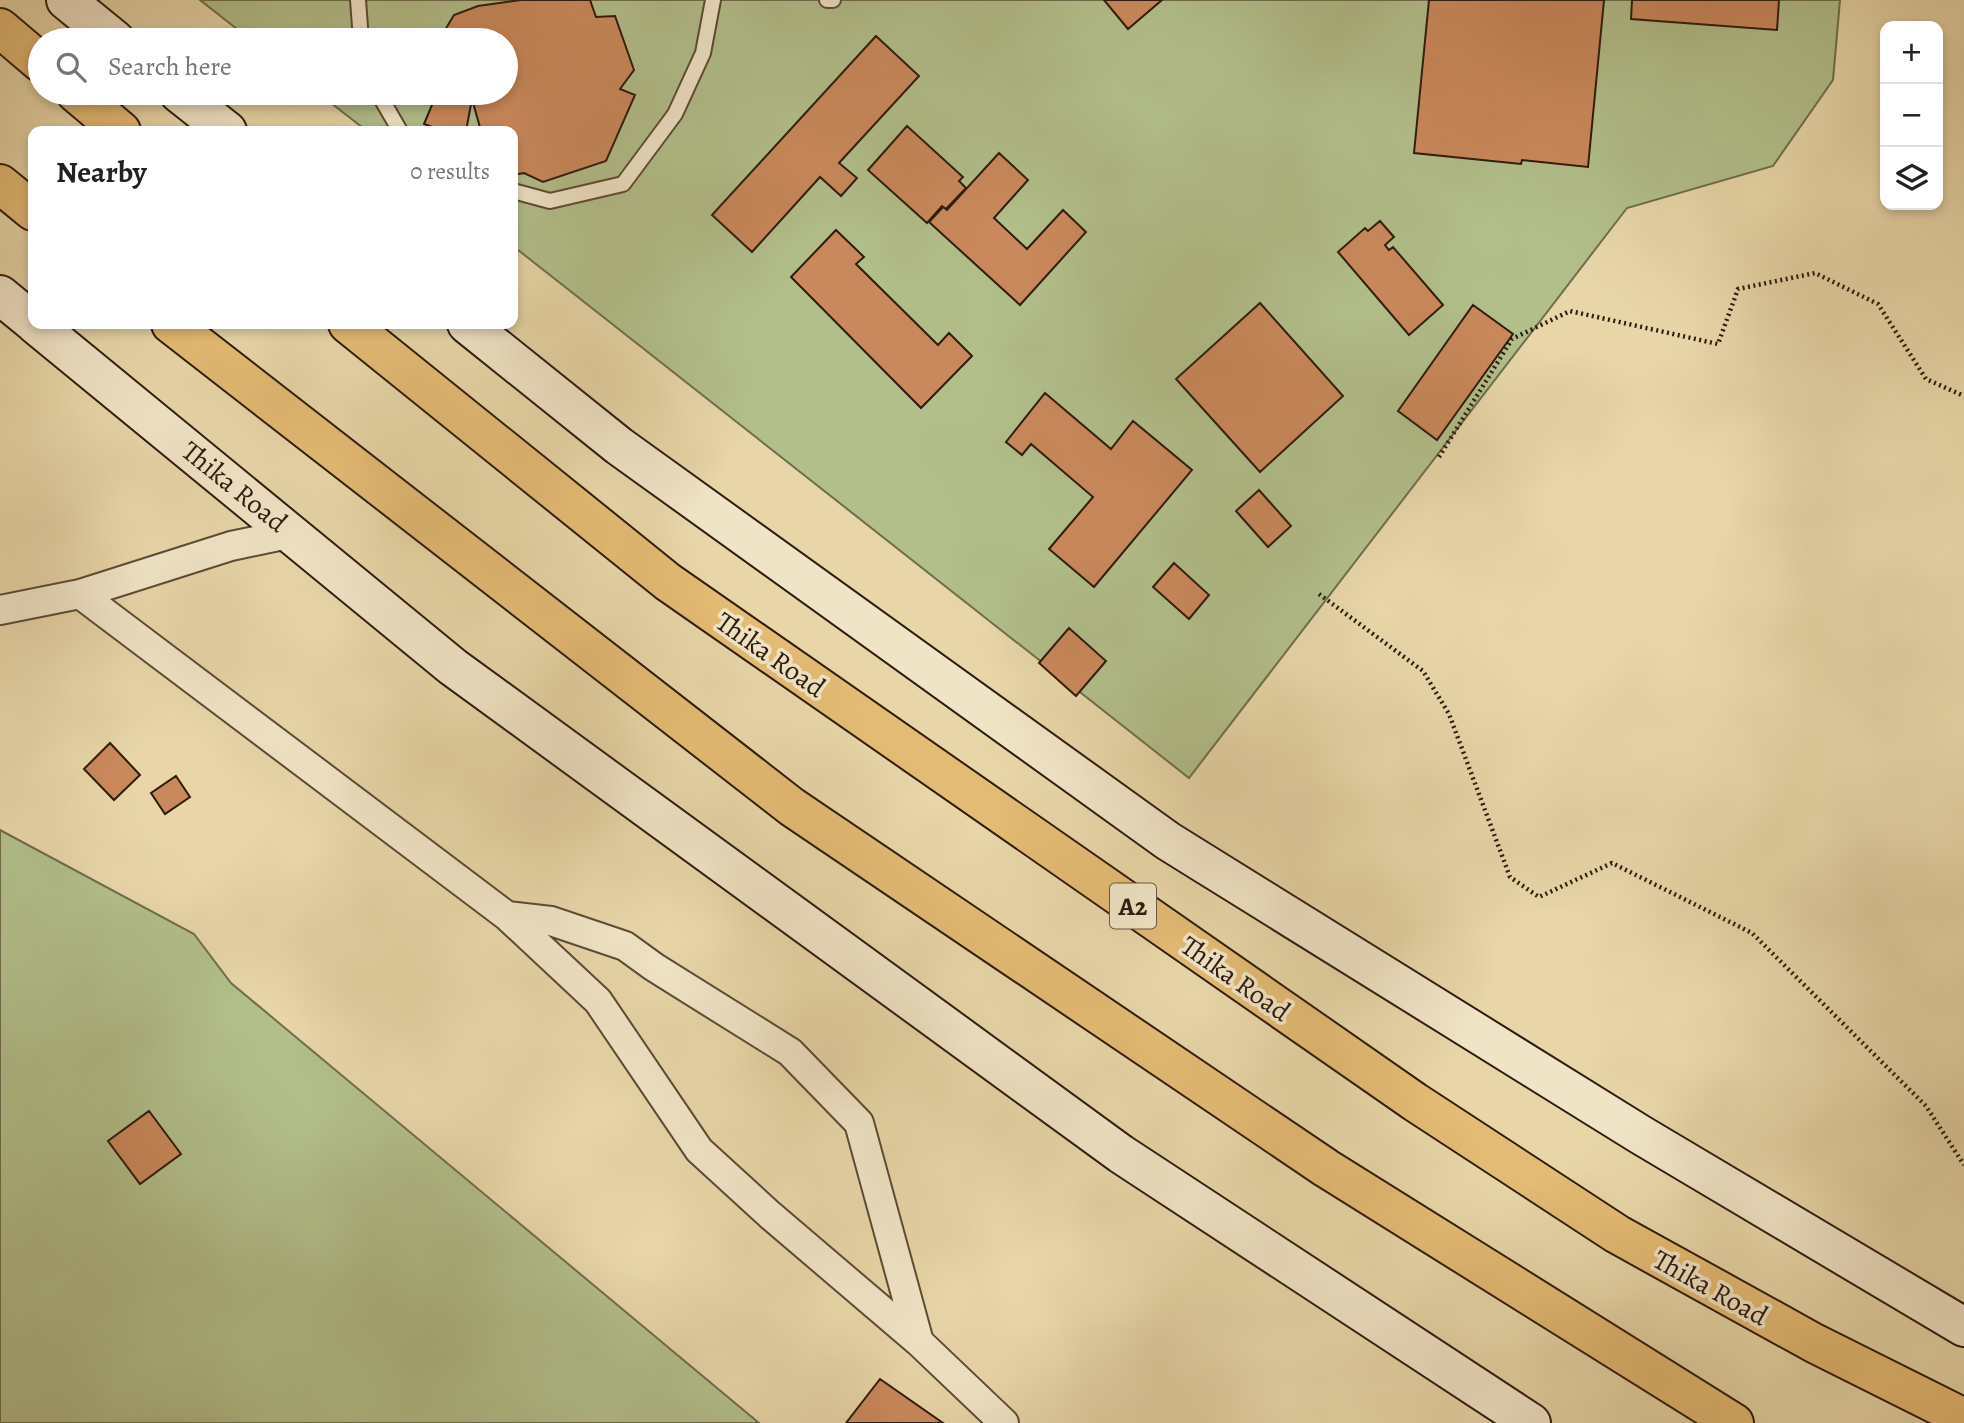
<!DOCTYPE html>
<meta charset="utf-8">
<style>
body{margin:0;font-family:Alegreya,serif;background:#f2f2f2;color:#222}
.controls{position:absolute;right:21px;top:21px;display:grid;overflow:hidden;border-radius:14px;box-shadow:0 4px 10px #0003}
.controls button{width:63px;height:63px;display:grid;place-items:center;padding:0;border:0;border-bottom:2px solid #e0e0e0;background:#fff;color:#222;font:35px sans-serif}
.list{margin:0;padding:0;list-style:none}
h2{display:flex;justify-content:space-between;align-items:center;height:91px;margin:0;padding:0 28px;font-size:30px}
h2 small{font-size:23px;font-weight:400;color:#767676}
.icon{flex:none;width:38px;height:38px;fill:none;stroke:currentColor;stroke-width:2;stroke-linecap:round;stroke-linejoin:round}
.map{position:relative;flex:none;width:1964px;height:1423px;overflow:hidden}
.search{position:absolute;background:#fff;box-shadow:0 4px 10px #0003;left:28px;top:28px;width:490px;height:77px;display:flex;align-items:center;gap:18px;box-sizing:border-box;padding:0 24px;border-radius:38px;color:#767676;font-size:26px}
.panel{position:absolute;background:#fff;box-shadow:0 4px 10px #0003;left:28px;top:126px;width:490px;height:203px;border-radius:14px}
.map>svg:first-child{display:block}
.green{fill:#b2bf8b;stroke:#706d4d;stroke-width:2}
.building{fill:#ca895c;stroke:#2e1b0f;stroke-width:2}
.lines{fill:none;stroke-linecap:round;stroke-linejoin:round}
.service-casing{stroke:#5c4a35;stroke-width:18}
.minor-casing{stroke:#5c4a35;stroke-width:32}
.secondary-casing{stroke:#2e1b0f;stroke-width:42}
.trunk-casing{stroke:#2e1b0f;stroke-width:42}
.path{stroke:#2e1b0f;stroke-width:4.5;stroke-dasharray:2 3.5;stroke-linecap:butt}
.service{stroke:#f0e4c6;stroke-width:14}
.minor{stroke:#f0e4c6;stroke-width:28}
.secondary{stroke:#f0e4c6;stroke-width:38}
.trunk{stroke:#e4bb74;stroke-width:38}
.labels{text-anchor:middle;stroke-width:7;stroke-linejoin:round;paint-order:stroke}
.shield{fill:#f0e4c6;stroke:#685746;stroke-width:2}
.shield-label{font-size:26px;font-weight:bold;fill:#2e1b0f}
.street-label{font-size:28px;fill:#2e1b0f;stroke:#f0e4c6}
</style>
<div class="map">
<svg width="1964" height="1423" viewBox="0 0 1964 1423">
<rect width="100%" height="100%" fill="#e8d6a8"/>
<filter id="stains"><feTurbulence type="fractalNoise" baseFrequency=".00286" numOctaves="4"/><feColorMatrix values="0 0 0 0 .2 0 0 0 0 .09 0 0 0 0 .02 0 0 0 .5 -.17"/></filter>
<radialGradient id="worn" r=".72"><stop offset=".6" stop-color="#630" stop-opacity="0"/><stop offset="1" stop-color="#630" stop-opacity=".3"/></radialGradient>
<path class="green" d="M200 0H1840L1833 80 1773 166 1627 208 1189 778 513 246V131H367L318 93H506V40H251Z
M0 830 194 934 231 983 759 1423H0Z"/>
<path class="building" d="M521 0H590L596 17 615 16 634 70 620 89 635 95 606 161 543 182 524 173 513 175V131H481L472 99 466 131H443L424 124 437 93H506V40H439L454 15 478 6Z
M1104 0H1162L1128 29Z
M1429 0H1604L1588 167 1522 160 1521 164 1414 153Z
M1632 0H1779L1777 30 1631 19Z
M876 36 919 76 839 163 857 178 841 196 820 177 752 252 712 215Z
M907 126 963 177 959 181 966 188 946 209 942 206 927 223 868 170Z
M999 153 1028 180 994 218 1027 249 1063 210 1086 232 1020 305 929 222 943 207 947 210Z
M1380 221 1394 237 1385 245 1389 250 1393 247 1443 305 1409 335 1338 252 1365 228 1368 231Z
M836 230 864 257 856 264 938 345 949 333 972 356 921 408 791 277Z
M1260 303 1343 396 1260 472 1176 379Z
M1473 305 1513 334 1437 440 1398 411Z
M1045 393 1111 449 1133 421 1192 470 1094 587 1049 549 1093 497 1031 444 1022 455 1006 442Z
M1259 490 1291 526 1268 547 1236 511Z
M1174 563 1209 595 1189 619 1153 587Z
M1069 628 1106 661 1076 696 1039 663Z
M110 743 140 775 114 800 84 769Z
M176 776 190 797 165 814 151 793Z
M149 1111 181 1154 140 1184 108 1141Z
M880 1379 943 1423H846Z"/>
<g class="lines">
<defs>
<path id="service" d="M358 0 361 40
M827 0H833
M378 93 400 131
M513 191 550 201 623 184 675 114 703 53 713 0"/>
<path id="minor" d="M80 594 507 916 598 1001 699 1150 770 1215 919 1342 1004 1423
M0 610 80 594 231 546 293 533
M507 916 551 921 625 946 654 967 790 1052 859 1123 919 1342"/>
<path id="secondary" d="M66 0 115 40
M179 93 227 131
M0 295 33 322
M35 324 453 667 1121 1154 1531 1423
M467 324 619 446 1168 841 1641 1135 1964 1327"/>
<path id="trunk" d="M0 28 40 62
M76 93 121 131
M0 184 33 211
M171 324 792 807 1326 1168 1734 1423
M348 324 668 582 1415 1102 1617 1234 1814 1343 1964 1418"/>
</defs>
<use href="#service" class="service-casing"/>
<use href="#minor" class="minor-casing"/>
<use href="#secondary" class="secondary-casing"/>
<use href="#trunk" class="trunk-casing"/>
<path class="path" d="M1439 457 1512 339 1570 311 1718 344 1738 289 1815 273 1878 304 1926 379 1964 396
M1319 594 1423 671 1449 714 1510 877 1539 897 1612 863 1752 933 1926 1106 1964 1165"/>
<use href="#service" class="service"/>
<use href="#minor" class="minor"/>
<use href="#secondary" class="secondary"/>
<use href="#trunk" class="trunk"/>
</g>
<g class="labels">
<rect class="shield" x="1110" y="883.5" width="46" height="45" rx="5"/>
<g class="shield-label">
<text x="1133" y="915">A2</text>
</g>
<g class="street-label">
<text transform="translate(235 486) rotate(39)" y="10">Thika Road</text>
<text transform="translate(771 654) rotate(35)" y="10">Thika Road</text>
<text transform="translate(1236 978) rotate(35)" y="10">Thika Road</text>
<text transform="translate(1711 1287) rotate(29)" y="10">Thika Road</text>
</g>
</g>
<rect width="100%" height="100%" filter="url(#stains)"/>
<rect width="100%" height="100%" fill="url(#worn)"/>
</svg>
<div class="controls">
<button>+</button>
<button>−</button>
<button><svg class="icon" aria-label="layers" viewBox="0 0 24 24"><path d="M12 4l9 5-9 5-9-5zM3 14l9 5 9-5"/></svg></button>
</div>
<div class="search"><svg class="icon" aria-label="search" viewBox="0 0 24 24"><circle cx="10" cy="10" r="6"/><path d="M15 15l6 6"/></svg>Search here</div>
<section class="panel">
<h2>Nearby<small>0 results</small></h2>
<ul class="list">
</ul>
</section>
</div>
